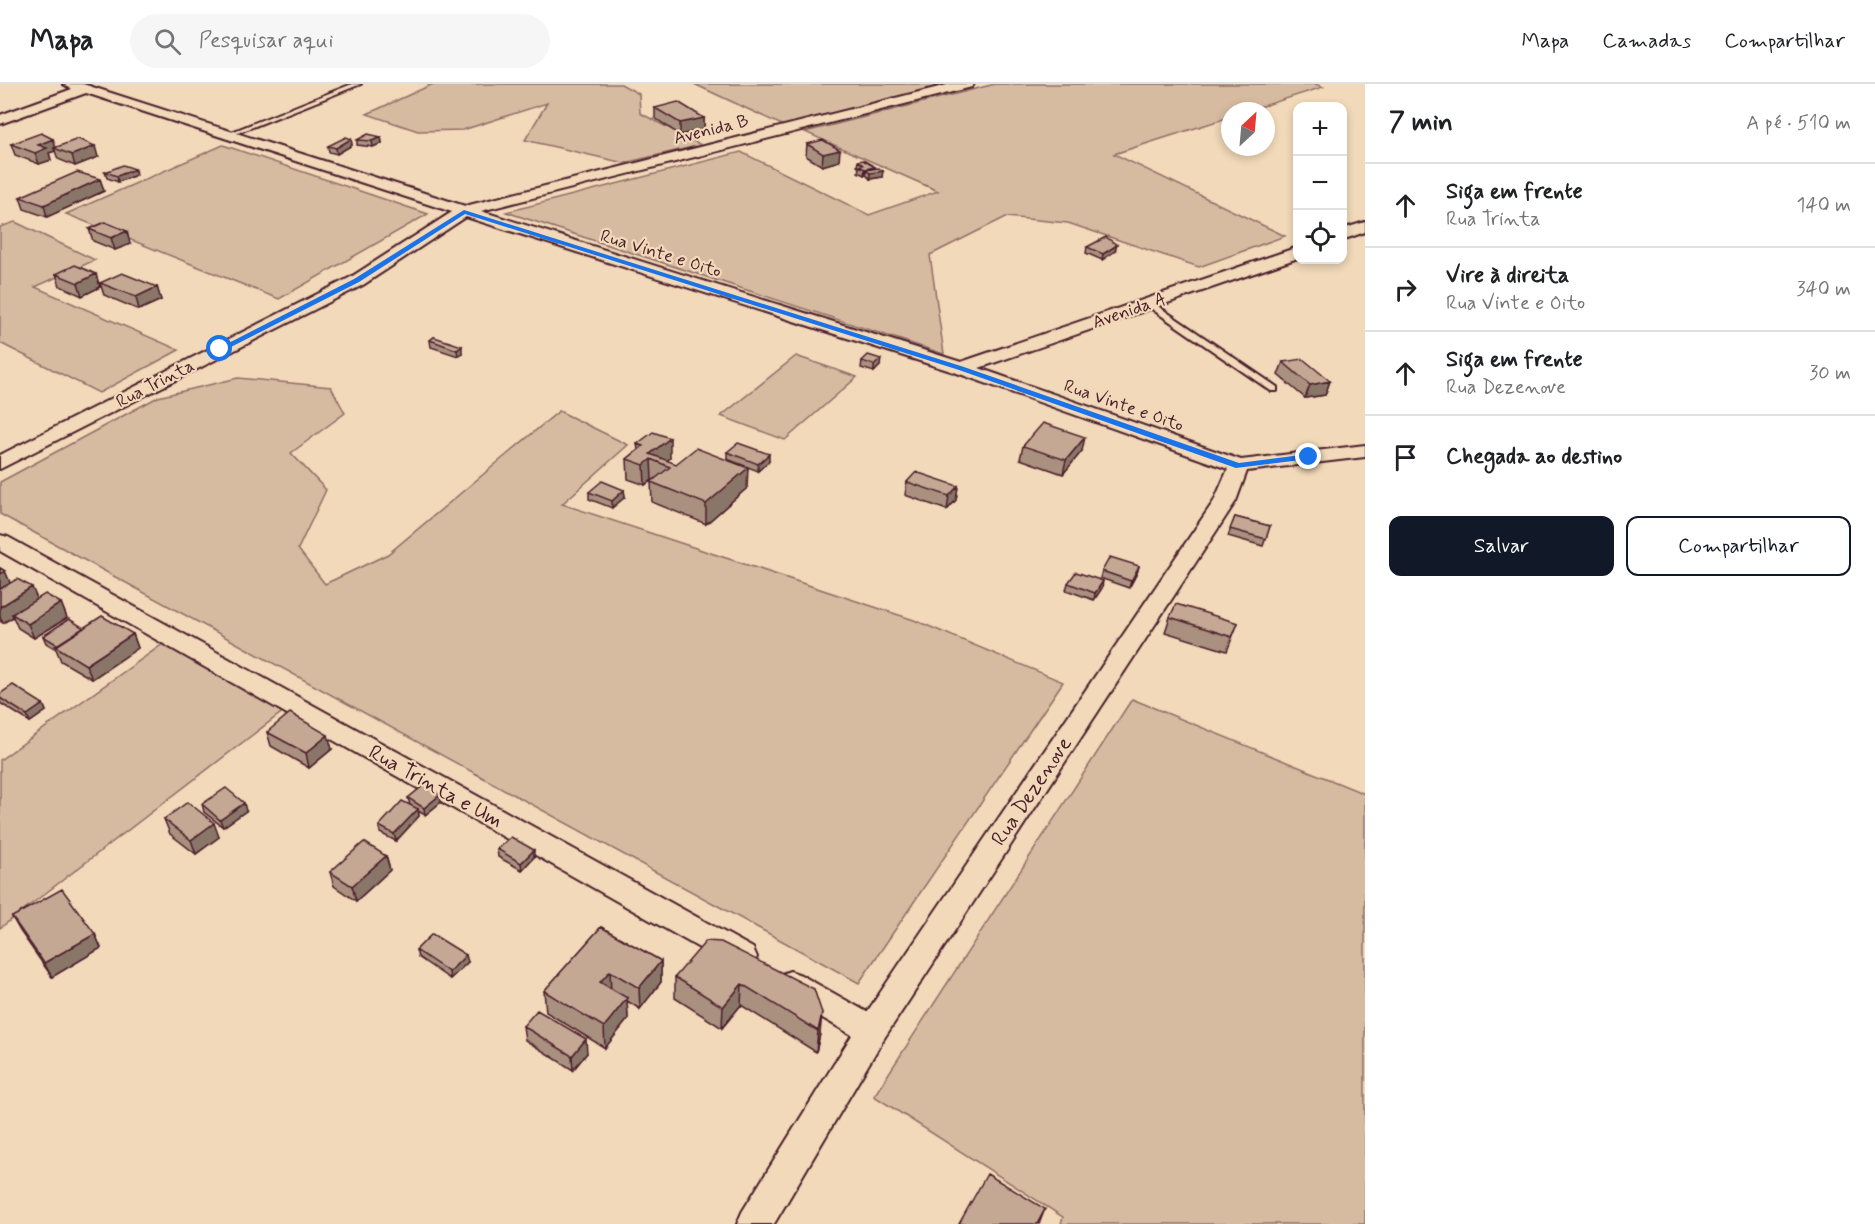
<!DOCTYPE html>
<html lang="pt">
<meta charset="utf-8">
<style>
body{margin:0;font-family:Mynerve,sans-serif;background:#f6f6f6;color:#202124}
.controls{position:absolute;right:18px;top:18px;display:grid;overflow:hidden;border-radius:12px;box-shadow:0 3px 9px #0003}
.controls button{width:54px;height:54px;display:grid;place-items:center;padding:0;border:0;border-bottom:2px solid #e0e0e0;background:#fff;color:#202124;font:30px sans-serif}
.compass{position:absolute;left:1221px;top:18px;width:54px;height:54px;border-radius:50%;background:#fff;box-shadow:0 3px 9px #0003;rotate:26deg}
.stop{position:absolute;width:18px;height:18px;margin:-14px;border:4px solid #1a73e8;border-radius:50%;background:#fff}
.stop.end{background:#1a73e8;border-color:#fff;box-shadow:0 2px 6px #0008}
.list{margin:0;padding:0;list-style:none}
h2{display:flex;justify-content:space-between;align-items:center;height:78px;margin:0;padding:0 24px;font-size:26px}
h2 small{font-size:20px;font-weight:400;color:#757577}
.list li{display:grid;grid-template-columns:39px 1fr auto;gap:18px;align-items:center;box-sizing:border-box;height:84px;padding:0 24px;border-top:2px solid #e0e0e0}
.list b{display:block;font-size:22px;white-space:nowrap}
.list p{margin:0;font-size:20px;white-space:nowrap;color:#757577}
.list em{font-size:20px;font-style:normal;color:#757577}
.actions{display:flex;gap:12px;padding:18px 24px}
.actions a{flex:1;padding:14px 0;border:2px solid #111827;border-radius:12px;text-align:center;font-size:21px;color:#111827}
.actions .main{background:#111827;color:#fff}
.icon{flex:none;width:33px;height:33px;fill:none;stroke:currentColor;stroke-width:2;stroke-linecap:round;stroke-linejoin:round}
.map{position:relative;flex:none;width:1365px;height:1140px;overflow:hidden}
header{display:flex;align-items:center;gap:36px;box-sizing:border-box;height:84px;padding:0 30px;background:#fff;border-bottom:2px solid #e0e0e0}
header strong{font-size:28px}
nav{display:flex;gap:33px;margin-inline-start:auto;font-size:21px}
.search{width:420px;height:54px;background:#f6f6f6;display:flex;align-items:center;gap:15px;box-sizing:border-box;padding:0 21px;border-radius:33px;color:#757577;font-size:22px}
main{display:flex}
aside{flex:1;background:#fff}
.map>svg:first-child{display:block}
.green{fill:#d6bba1;stroke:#906d66;stroke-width:1.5}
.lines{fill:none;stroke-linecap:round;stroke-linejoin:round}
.service-casing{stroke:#4a1f2b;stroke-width:4}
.minor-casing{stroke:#4a1f2b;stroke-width:4}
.service{fill:#f1d9b9;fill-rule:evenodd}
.minor{fill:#f1d9b9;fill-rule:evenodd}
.wall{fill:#a9907f;stroke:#4a1f2b;stroke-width:1.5}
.shaded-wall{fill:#8a7668;stroke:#4a1f2b;stroke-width:1.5}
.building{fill:#c5a894;stroke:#4a1f2b;stroke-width:1.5}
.route{fill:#1a73e8}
.labels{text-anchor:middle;stroke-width:4.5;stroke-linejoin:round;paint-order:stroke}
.far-street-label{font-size:18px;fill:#4a1f2b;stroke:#f1d9b9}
.street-label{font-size:21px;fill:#4a1f2b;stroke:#f1d9b9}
</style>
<header>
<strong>Mapa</strong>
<div class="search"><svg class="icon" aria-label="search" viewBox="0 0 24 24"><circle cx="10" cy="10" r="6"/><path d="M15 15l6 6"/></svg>Pesquisar aqui</div>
<nav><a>Mapa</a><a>Camadas</a><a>Compartilhar</a></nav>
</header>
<main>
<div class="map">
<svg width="1365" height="1140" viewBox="0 0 1365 1140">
<rect width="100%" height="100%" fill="#f1d9b9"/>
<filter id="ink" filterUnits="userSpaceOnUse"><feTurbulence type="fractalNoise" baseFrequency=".0167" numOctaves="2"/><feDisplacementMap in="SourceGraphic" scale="12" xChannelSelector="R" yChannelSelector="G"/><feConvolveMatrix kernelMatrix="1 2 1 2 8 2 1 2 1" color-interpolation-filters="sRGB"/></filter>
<g filter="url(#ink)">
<path class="green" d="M433 0H621L639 10 640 29 701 61 624 79 525 56 547 19 463 46 418 47 367 30Z
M694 0H938L945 2 784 42Z
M995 0H1315L1323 3 1247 27H1230V33L1114 70 1285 152 1199 183 1068 139 1006 133 930 171 944 270 506 128 741 68 869 131 938 107 805 48Z
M223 61 428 130 279 215 66 130Z
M15 138 95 176 35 203 179 266 99 309 0 259V143Z
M796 272 857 293 785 356 721 332Z
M238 294 331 303 345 329 291 369 326 406 298 465 325 500 388 470 559 327 628 361 562 420 914 536 1063 598 859 899 0 430V398L158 313Z
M163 560 285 626 0 844V676Z
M1132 615 1365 710V1140H1061L1063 1133 874 1012Z"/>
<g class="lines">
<defs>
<path id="service" d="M352 0H361L230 52 224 51Z
M1149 216 1277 303V307H1271L1146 221 1145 219Z"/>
<path id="minor" d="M63 0H83L465 122 951 0H974L972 3 481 127 961 278 1298 163V174L979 284 1241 376 1365 361V373L1247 387 1236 417 883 956 774 1140H737L742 1128 852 951 779 909 775 900 779 891 790 887 801 891 867 928 1214 417 1228 385 954 288 466 133 363 201 0 385V371L351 193 452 128 86 9 0 40V31L72 5Z
M1365 138V148L1342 156V145Z
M0 451 8 453 753 864 757 873 753 882 742 885 731 882 0 467Z"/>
</defs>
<use href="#service" class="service-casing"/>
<use href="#minor" class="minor-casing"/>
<use href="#service" class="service"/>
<use href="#minor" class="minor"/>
</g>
<path class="wall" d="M655 24 704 34V45L680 51 655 34Z
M381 53 382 59 373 63 357 61V56Z
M53 55 55 64 98 73 75 82 58 75 55 67 49 69 51 76 39 80 15 71 11 60Z
M351 55 352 61 337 70 329 68 328 62Z
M807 60 839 77 822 82 806 72Z
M858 77 875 84 882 93 870 95 866 91H864L858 88 859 84 857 82Z
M105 88 136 91 118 98 107 94Z
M100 95 104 107 47 133 24 125 20 113Z
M89 145 130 160 115 166 93 157Z
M1087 163 1115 167 1102 176 1086 169Z
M56 190 100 203 82 212 60 202Z
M100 199 157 203 161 216 139 226 104 211Z
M434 253 462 269 458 272 431 263 430 256Z
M862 277 880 282 874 288 861 284Z
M1283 278 1330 297 1325 311 1305 314 1278 291Z
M637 360 670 374 667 377 747 404 706 440 652 418 651 398 653 396H652L645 401 628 395 627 375 638 366Z
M1023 362 1082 367 1063 390 1020 375Z
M727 368 769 377 758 387 727 375Z
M907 398 958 402 956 416 947 426 905 411Z
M624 406 625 413 612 424 589 415V408Z
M1235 433 1270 442 1263 462 1228 452Z
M1139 482 1137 489 1129 504 1100 494 1102 487Z
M0 484 5 487 10 499 37 515 61 519 67 534 34 554 18 544 13 533 3 539 0 537Z
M1068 499 1102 504 1094 516 1066 506Z
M1170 533 1238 539 1227 567 1165 548Z
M84 544 133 550 138 564 92 595 61 577 56 565 46 559 43 552Z
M0 610 43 620 46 627 30 638 0 619Z
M267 648 332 665 309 684 271 662Z
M408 714 441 718 425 731 418 727 419 732 396 757 380 749 379 742 410 721Z
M202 720 246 727 223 743 204 728Z
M164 735 219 753 196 770 170 750Z
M497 765 534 773 522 786 498 773Z
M386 772 390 786 356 817 334 802 330 788Z
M12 833 95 850 101 864 52 893 20 847Z
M601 843 661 877V898L640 925 627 917 628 935 605 964 546 928 544 907Z
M416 866 468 878 450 895 418 873Z
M675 893 814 905 820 950 816 968 741 921 722 944 675 914Z
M523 942 587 969 573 986 525 956Z"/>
<path class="shaded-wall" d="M704 34V45L680 51V39Z
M381 53 382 59 373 63 372 57Z
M53 55 56 64H54L55 67 49 69 51 76 39 80 35 69 38 61Z
M351 55 352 61 337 70 336 64Z
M95 62 98 73 75 82 72 71Z
M840 66 839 77 822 82 823 70Z
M875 83V88L883 87 882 93 870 95V89L866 86V91H864L865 85Z
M135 85 136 91 118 98 117 92Z
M100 95 104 107 47 133 44 121Z
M127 147 130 160 115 166 111 154Z
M1117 161 1115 167 1102 176 1103 170Z
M96 190 100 203 82 212 78 199Z
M157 203 161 216 139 226 136 213Z
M462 262V269L458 272 457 266Z
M881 275 880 282 874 288V281Z
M1330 297 1325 311 1305 314 1310 301Z
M1085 353 1082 367 1063 390 1066 376Z
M670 354V374L663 380 651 375 652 396 645 401 644 381 650 370Z
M769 370V377L758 387V380Z
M748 384 747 404 706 440V420Z
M958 402 956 416 947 426 949 412Z
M624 406 625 413 612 424V417Z
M1139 482 1137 489 1129 504 1131 497Z
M5 487 11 501 0 508V490Z
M1103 497 1102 504 1094 516 1095 509Z
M32 503 38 517 12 530 13 533 3 539 0 532V523Z
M61 519 67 534 34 554 28 540Z
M133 550 138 564 92 595 86 581Z
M43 620 46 627 30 638 27 631Z
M328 651 332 665 309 684 306 669Z
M440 711 441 718 425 731 424 724Z
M244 719 246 727 223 743 220 736Z
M418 725 419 732 396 757 394 750Z
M214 739 219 753 196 770 191 756Z
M534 766V773L522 786 521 779Z
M386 772 390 786 356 817 352 802Z
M95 850 101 864 52 893 44 879Z
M466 871 468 878 450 895 449 888Z
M661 877V898L640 925 639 904Z
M610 887 611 908 600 898Z
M742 900 741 921 722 944 723 923Z
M627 914 628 935 605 964 604 943Z
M822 929 820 950 816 968 818 947Z
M586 955 587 969 573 986 572 972Z
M1045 1125 1039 1140H1037Z"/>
<path class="building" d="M678 18 704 34 680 39 655 24Z
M41 49 53 55 38 61 47 64 35 69 11 60Z
M368 50 381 53 372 57 357 56Z
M346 53 351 55 336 64 328 62Z
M78 55 95 62 72 71 54 64Z
M823 56 840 66 823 70 807 60Z
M863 76 875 83 865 85 859 82 863 81 858 77Z
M123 81 135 85 117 92 105 88Z
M879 84 883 87 870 89 866 86Z
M77 88 100 95 44 121 20 113Z
M105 138 127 147 111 154 89 145Z
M1106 153 1117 161 1103 170 1087 163Z
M75 181 96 190 78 199 56 190Z
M122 189 157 203 136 213 100 199Z
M434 253 462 262 457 266 430 256Z
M868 271 881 275 874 281 862 277Z
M1303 275 1330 297 1310 301 1283 278Z
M1043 339 1085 353 1066 376 1023 362Z
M653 348 670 354 650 370 676 380 696 364 748 384 706 420 651 398 670 383 651 375 644 381 627 375 643 362 637 360Z
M738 359 769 370 758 380 727 368Z
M916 388 958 402 949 412 907 398Z
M602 397 624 406 612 417 589 408Z
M1235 433 1270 442 1266 455 1230 445Z
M1110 473 1139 482 1131 497 1102 487Z
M0 484 5 487 0 490Z
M1076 488 1103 497 1095 509 1068 499Z
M17 495 32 503 0 523V505Z
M45 510 61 519 28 540 12 530Z
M1176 520 1238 539 1232 553 1170 533Z
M102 532 133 550 86 581 55 562Z
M69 535 84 544 58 561 43 552Z
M13 601 43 620 27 631 0 614V610Z
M290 629 328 651 306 669 267 648Z
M424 701 440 711 424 724 408 714Z
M226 704 244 719 220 736 202 720Z
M402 717 418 725 394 750 379 742Z
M188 718 214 739 191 756 164 735Z
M511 753 534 766 521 779 497 765Z
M364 758 386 772 352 802 330 788Z
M62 805 95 850 44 879 12 833Z
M601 843 661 877 639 904 610 887 600 898 627 914 604 943 544 907Z
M432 850 466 871 449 888 416 866Z
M706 857 721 858 814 905 822 929 818 947 742 900 723 923 675 893Z
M537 926 586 955 572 972 523 942Z
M987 1090 1045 1125 1037 1140H959Z"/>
</g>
<path class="route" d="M464 126 964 283 1239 379 1309 370 1313 373 1309 375 1236 384 959 286 465 130 359 198 223 267 217 265 354 195Z"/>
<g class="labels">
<g class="far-street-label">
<text transform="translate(711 45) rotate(-14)" y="6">Avenida B</text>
<text transform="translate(661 169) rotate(17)" y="6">Rua Vinte e Oito</text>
<text transform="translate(1129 226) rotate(-19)" y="6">Avenida A</text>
<text transform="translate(155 299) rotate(-27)" y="6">Rua Trinta</text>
<text transform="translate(1124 321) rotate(19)" y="6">Rua Vinte e Oito</text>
</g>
<g class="street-label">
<text transform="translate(436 702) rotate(29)" y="7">Rua Trinta e Um</text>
<text transform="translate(1031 707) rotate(-56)" y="7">Rua Dezenove</text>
</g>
</g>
</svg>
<div class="controls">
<button>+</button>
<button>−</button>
<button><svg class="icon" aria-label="locate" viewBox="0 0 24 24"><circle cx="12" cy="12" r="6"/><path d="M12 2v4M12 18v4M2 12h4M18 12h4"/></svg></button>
</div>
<svg class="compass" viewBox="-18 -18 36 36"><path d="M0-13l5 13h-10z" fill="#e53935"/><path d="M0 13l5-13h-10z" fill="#757577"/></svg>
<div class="stop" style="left:220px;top:265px"></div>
<div class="stop end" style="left:1309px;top:373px"></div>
</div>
<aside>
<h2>7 min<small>A pé · 510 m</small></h2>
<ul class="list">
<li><svg class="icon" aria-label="ahead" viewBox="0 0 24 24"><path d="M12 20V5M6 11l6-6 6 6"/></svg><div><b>Siga em frente</b><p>Rua Trinta</p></div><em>140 m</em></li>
<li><svg class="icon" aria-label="right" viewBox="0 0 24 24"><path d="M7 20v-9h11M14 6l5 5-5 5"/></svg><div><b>Vire à direita</b><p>Rua Vinte e Oito</p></div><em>340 m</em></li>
<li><svg class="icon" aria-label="ahead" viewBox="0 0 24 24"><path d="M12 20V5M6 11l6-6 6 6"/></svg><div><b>Siga em frente</b><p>Rua Dezenove</p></div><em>30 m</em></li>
<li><svg class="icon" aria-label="arrive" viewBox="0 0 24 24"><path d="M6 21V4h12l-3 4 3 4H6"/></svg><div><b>Chegada ao destino</b></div></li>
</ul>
<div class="actions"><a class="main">Salvar</a><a>Compartilhar</a></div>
</aside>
</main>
